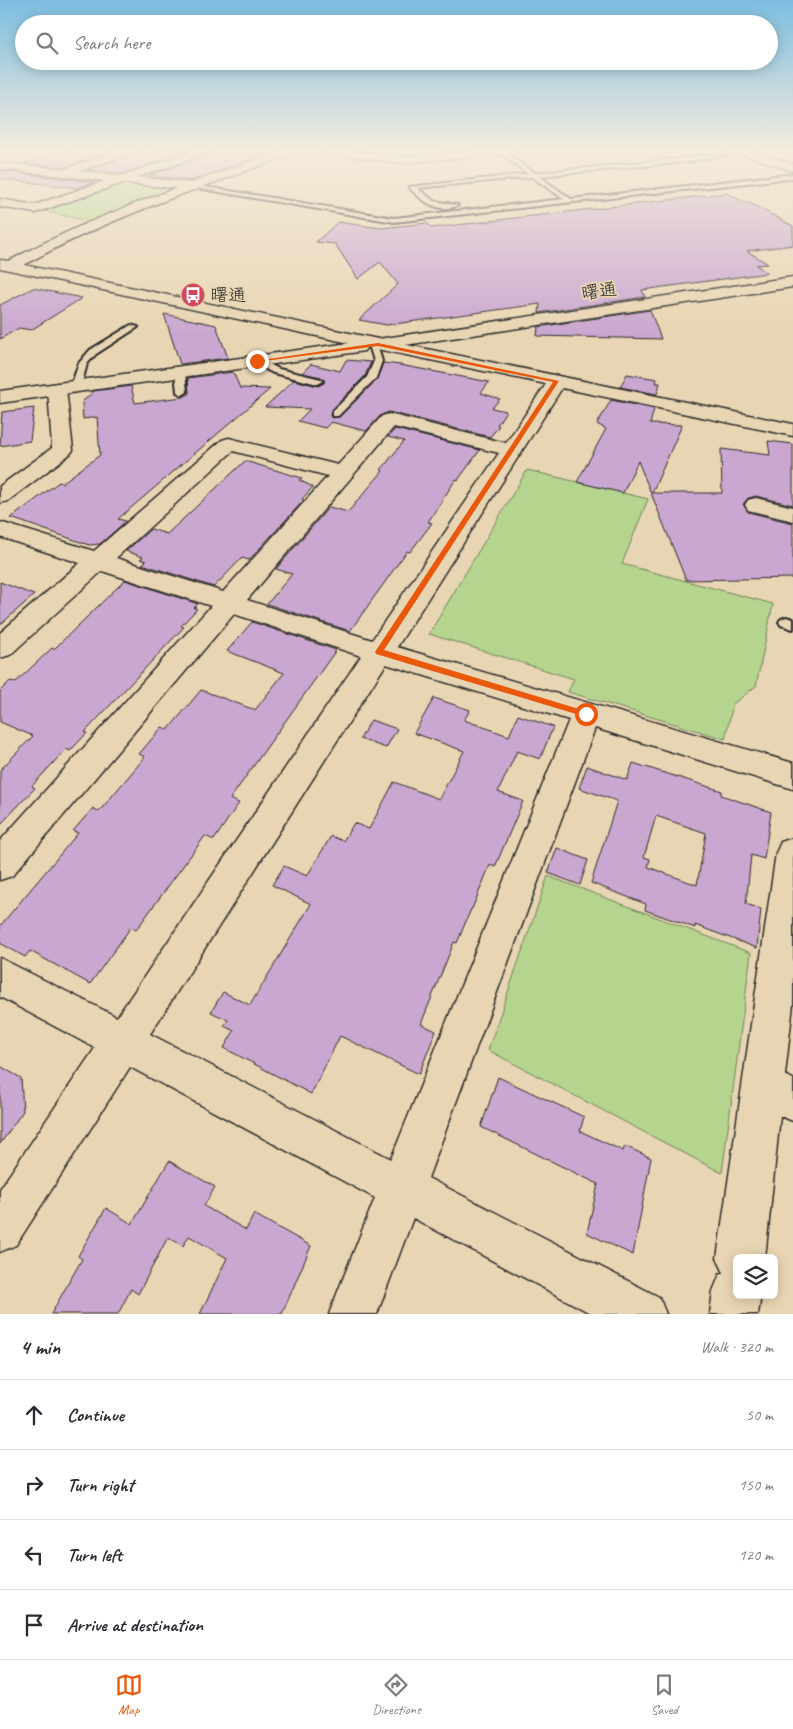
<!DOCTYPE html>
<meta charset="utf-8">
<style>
body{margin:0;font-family:Caveat,"Klee One",sans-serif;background:#f2f2f3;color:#2b2b33}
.controls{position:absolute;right:15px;bottom:15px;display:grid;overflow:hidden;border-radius:8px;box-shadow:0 2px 12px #0003}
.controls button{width:45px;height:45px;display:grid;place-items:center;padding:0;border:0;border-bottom:1px solid #e1e1e2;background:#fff;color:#2b2b33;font:25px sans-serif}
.stop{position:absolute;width:15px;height:15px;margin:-11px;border:4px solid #ea580c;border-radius:50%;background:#fff}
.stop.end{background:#ea580c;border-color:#fff;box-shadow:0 1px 5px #0008}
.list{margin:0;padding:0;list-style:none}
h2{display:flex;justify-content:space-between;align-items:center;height:65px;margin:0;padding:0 20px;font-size:21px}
h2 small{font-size:16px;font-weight:400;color:#7c7c81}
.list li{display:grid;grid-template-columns:32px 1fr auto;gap:15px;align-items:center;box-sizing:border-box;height:70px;padding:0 20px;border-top:1px solid #e1e1e2}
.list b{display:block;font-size:19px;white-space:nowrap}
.list em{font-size:16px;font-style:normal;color:#7c7c81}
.icon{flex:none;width:28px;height:28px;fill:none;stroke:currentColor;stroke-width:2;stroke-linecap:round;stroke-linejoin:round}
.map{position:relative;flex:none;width:793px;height:1314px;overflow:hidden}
.search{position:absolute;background:#fff;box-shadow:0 2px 12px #0003;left:15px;right:15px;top:15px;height:55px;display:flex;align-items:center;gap:12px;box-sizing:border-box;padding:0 18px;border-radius:28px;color:#7c7c81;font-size:19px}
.sheet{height:345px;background:#fff}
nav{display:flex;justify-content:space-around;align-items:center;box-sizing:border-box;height:70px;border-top:1px solid #e1e1e2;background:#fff;font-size:14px;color:#7c7c81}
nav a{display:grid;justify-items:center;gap:2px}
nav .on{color:#ea580c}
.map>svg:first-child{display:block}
.green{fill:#b5d58e;stroke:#70805c}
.building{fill:#caa7d0;stroke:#2b2b2b;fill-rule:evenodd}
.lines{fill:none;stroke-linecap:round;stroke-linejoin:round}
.lane-casing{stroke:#2b2b2b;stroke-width:4}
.street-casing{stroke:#2b2b2b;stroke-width:3}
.secondary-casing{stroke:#2b2b2b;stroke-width:3}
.lane{fill:#e8d5b3;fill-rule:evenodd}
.street{fill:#e8d5b3;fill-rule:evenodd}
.secondary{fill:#e8d5b3;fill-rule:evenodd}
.route{fill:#ea580c}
.labels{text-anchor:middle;stroke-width:4;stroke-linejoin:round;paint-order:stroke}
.far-street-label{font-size:18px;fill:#2b2b2b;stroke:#e8d5b3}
.far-poi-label{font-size:18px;fill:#2b2b2b;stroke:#e8d5b3;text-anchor:start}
</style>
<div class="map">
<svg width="793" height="1314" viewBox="0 0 793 1314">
<rect width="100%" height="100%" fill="#e8d5b3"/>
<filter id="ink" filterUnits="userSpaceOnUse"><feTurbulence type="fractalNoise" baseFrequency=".02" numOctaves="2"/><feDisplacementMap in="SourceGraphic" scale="10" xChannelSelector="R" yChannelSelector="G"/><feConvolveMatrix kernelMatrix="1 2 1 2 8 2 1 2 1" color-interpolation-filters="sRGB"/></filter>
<g filter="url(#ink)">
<path class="green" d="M392 150H515L402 160 376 157Z
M122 179 193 187 97 223 35 209Z
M527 470 648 499 622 564 773 604 756 686 733 704 725 739 568 692 574 679 429 634Z
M548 876 751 953 722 1173 488 1050Z"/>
<path class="building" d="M68 150H115L65 167 24 163Z
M138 150H192L123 173 87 170 135 154Z
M215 150H269V152L191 181 149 175 212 154Z
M0 171 94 182 78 188 0 179Z
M727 193 743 202H748L793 226V245L747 251 768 264 756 265 767 273 642 290 645 297 539 313 540 304 387 325 359 320 398 284 380 262 358 279 335 244 316 242 338 222 381 228 427 223 431 228Z
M33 288 82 298 31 330 19 328 0 339V305Z
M650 310 661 339 537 336 538 327Z
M164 314 216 325 228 358 180 364Z
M346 360 371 362 365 376 331 411 330 416 332 418 339 417 377 379 383 363 400 365 489 382 481 393 500 399 492 408 506 411 497 425 499 426 490 437 389 412 381 415 366 431 331 422 325 428 298 421 310 409 265 407 294 380 318 386 324 383V380L321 377 302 373 311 364 340 371Z
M233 372 240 388 270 389 118 519 126 521 100 544 89 545 11 518 59 482 62 483 100 455 97 417 83 419 82 402 94 391 131 386 135 403 183 397 189 394 188 378Z
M627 374 657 379 656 383H660L657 394 620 387Z
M611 400 654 409 650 424 682 425 652 493H722L721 449 770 455 768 441 793 444V505L756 496 748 498 743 504 748 512 793 523V578L686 580 638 461 623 493 577 482 606 429 597 424Z
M34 408 30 441 0 446 2 412Z
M395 429 480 450 458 480 456 479 428 522 432 523 410 552 407 551 350 631 267 604 292 574 276 569 329 507 348 512 383 471 381 470 404 441 388 437Z
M245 461 302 478 299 480 313 487 302 499 304 500 249 560 242 558 214 587 142 564 146 561 140 559 143 557 126 551 151 529 167 534Z
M125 580 198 604 194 608 197 609 181 626 184 627 85 732 87 733 70 751 66 749 32 786 35 788 0 825V770L33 736 0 722V691L10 681 15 683 52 648 54 649Z
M0 582 34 595 0 625Z
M252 622 336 650 230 799 239 803 214 840 205 836 136 930 131 927 90 984 30 951 25 957 0 943V926L78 833 73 831 93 808 98 811 102 808 145 757 139 754 162 727 168 730 201 690 255 710 284 673 227 651Z
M434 698 470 710 464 720 509 736 518 715 553 727 540 759 517 751 498 792 523 801 495 867 490 865 472 909H471L457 943 454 942 421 1024 436 1031 419 1074 340 1036 311 1094 224 1048 234 1031 224 1026 228 1020 211 1012 223 992 250 1005 311 904 272 885 284 866 307 876 331 836 343 841 354 823 369 829 394 782 439 799 464 751 414 733Z
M371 720 397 729 386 748 360 739Z
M633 763 722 791 721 795 771 812 764 859 751 855 746 904 761 909 757 948 695 925V928L645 910 646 904 591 883 617 801 579 788 587 766 627 780ZM656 816 706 833 697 885 648 867 650 859 644 857Z
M557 848 588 860 580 885 548 873Z
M0 1066 21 1078 23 1111 0 1144Z
M498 1077 584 1117 580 1131 623 1151 625 1146 651 1158 633 1255 587 1233 598 1184 481 1127Z
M169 1161 215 1187 204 1206 246 1230 254 1214 311 1246 282 1314H200L227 1258 189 1236 183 1246 168 1237 138 1294 131 1289 118 1314H51L82 1259 78 1256 106 1208 132 1224Z"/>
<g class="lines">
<defs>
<path id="lane" d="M498 150H502L535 173 686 158 741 150 747 151 686 162 539 176 571 199 793 174V178L394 222 190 187 193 185 394 218 564 199 532 177 417 188 434 201 458 205C441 215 420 200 409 187L528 174 498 152Z
M131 325 138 327 96 354 87 364 81 386 76 389 73 388 71 386 79 363 90 350Z
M373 342 377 345 382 361 376 378 338 416H332V412L367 377 374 361 369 345Z
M257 358 279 369 321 379 323 381 318 384 273 373 254 363 253 361Z
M180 369 185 372 187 392 182 395 177 392 175 372Z
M786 617 793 619V629L781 625 779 622 781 619Z"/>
<path id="street" d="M120 150H136L134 152 79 171 121 176 197 150H213L211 152 138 177 193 183 197 184 199 187 197 190 123 183 35 213 0 207V199L34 205 105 181 0 169V163L65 169Z
M319 150H349L402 157 480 150H521L515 153 402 163 325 153Z
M378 339 793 424V436L562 388 397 647 793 763V789L595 728 428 1178 659 1297 666 1314H592L413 1218 377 1314H329L375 1198 130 1067 16 1245 0 1252V1189L95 1048 0 997V958L117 1017 361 656 234 614 12 876 0 880V841L211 606 102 571 10 655 0 658V633L80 563 0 537V522L94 551 222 440 229 438 338 465 382 416 389 414 506 443 546 384 372 348 369 344 372 340ZM394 427 499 453 372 640 247 600ZM233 451 328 476 223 592 116 558ZM386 664 569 720 391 1159 150 1034Z
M57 383 64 385 66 389 73 450 70 454 8 501 0 503V486L52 448 48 389 50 385Z
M756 498 793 507V521L748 510 745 505 748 500Z
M793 838V1004L785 1075 793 1079V1121L780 1116 765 1258H737V1295H761L758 1314H710L713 1291 720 1274 724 1273 717 1258 776 853 781 842Z"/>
<path id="secondary" d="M285 150H301L299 152C206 186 111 216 24 265L378 339 793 277V287L378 349 367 347 364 351 358 352 0 403V391L349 343 0 268V260L9 261C97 213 191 183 285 150Z
M736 150H751L793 164V171L737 152Z"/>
</defs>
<use href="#lane" class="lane-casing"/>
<use href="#street" class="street-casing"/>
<use href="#secondary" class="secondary-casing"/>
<use href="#lane" class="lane"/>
<use href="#street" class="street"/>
<use href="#secondary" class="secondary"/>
</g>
</g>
<linearGradient id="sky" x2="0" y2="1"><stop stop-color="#7cbde0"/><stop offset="0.45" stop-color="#f5ecdd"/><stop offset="1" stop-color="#f5ecdd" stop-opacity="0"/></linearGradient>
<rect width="793" height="334" fill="url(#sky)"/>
<path class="route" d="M378 343 559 381 384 650 589 712V716L586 717 376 654 375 652 553 382 378 346 257 362 255 361Z"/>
<defs>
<symbol id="bus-disc" viewBox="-11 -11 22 22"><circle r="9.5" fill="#d1495b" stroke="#e8d5b3"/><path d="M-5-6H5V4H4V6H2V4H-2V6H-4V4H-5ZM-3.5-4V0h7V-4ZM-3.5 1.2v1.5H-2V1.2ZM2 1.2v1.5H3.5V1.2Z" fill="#fff"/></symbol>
</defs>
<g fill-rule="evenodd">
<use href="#bus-disc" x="179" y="281" width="28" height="28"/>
</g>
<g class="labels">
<g class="far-street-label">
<text transform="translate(599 291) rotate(-8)" y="6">曙通</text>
</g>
<g class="far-poi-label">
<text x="210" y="301">曙通</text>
</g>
</g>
</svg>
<div class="controls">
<button><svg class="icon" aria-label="layers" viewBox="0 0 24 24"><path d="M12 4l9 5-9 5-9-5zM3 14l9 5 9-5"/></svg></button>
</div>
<div class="stop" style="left:586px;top:714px"></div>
<div class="stop end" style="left:257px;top:361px"></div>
<div class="search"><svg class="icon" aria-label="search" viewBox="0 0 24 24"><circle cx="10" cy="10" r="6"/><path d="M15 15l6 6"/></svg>Search here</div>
</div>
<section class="sheet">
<h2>4 min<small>Walk · 320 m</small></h2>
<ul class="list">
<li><svg class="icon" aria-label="ahead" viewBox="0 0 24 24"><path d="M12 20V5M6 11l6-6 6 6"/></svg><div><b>Continue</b></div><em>50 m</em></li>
<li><svg class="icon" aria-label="right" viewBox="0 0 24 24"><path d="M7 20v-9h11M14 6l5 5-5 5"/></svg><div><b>Turn right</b></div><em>150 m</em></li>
<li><svg class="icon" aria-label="left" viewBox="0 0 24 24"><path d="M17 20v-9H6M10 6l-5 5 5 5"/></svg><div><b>Turn left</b></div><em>120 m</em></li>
<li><svg class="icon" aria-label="arrive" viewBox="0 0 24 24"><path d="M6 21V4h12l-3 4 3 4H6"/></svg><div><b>Arrive at destination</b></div></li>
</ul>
</section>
<nav>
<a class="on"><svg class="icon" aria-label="map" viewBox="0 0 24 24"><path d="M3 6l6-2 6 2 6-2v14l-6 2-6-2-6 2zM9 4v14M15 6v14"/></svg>Map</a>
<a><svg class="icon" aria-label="directions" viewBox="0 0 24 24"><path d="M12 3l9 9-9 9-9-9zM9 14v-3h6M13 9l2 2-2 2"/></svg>Directions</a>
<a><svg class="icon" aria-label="saved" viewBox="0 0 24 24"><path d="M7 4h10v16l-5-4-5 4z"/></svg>Saved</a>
</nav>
